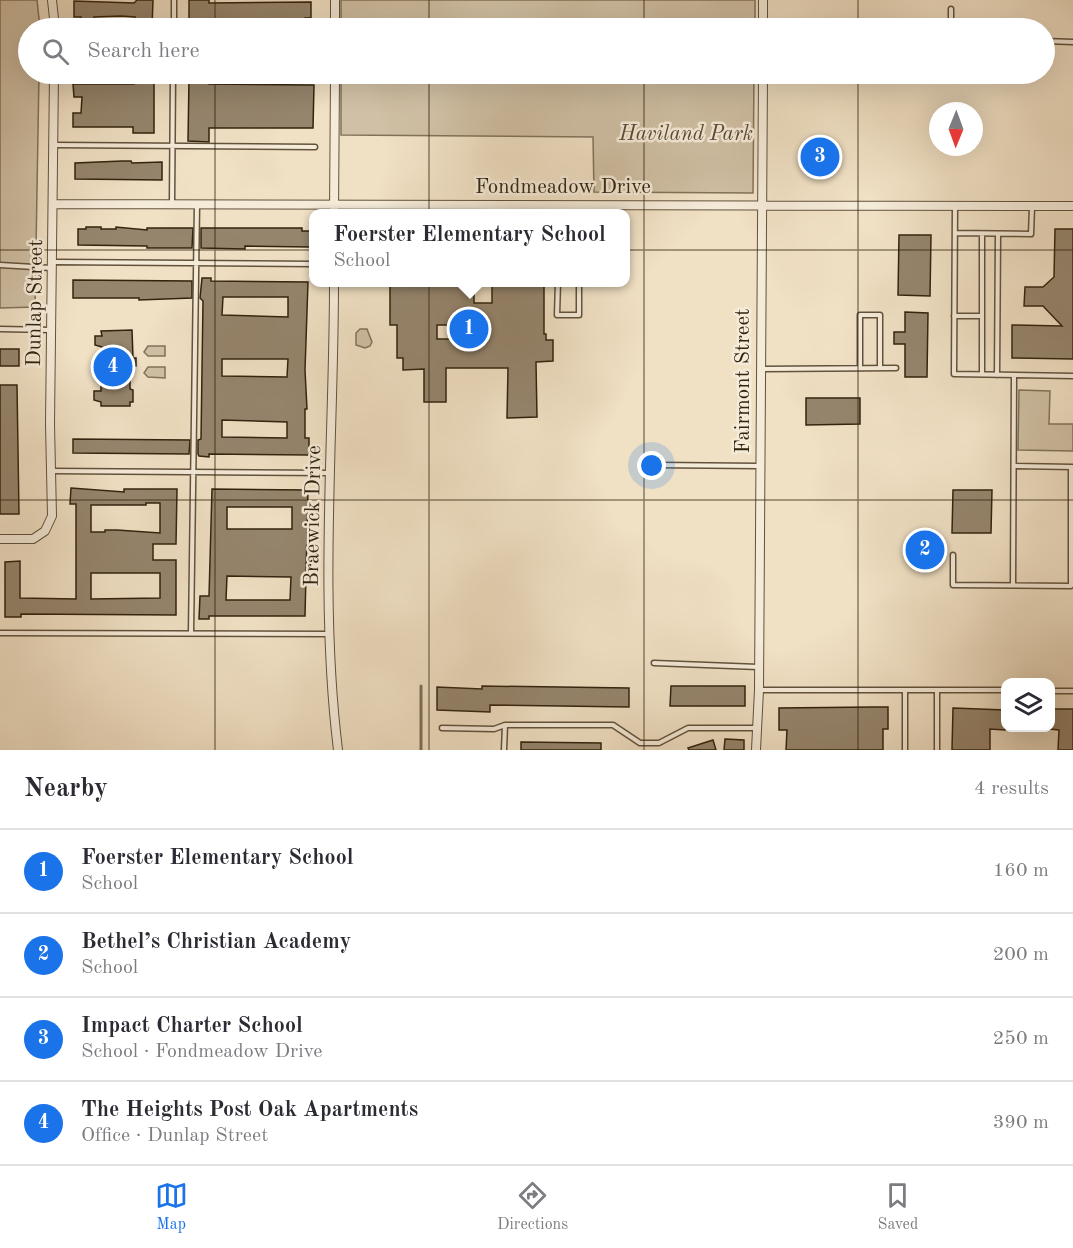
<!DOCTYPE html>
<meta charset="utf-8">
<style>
body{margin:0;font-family:"Old Standard TT",serif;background:#f7f7f7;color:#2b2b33}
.controls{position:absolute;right:18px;bottom:18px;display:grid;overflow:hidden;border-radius:12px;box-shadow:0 6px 24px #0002}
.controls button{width:54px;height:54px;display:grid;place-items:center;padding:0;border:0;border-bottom:2px solid #e1e1e2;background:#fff;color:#2b2b33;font:30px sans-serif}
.compass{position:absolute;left:929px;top:102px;width:54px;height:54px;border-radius:50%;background:#fff;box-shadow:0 6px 24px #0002;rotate:181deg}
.you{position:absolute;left:652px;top:466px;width:21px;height:21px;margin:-15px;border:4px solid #fff;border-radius:50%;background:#1a73e8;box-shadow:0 0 0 9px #1a73e833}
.badge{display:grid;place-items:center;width:39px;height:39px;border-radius:50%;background:#1a73e8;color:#fff;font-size:20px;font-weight:700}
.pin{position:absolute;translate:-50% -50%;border:3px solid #fff;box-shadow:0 2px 6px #0006}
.popup{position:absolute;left:309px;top:209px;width:321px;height:78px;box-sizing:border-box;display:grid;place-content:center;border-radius:12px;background:#fff;filter:drop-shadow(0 2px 4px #0005);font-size:20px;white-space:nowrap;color:#7c7c81}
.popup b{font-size:22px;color:#2b2b33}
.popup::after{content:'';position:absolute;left:50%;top:100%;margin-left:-12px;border:12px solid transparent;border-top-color:#fff}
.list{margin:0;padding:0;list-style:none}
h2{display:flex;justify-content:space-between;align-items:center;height:78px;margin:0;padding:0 24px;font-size:26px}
h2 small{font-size:20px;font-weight:400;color:#7c7c81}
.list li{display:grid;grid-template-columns:39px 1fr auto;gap:18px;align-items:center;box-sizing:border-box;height:84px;padding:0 24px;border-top:2px solid #e1e1e2}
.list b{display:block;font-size:22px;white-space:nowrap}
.list p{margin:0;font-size:20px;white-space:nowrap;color:#7c7c81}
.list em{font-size:20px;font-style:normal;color:#7c7c81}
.icon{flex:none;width:33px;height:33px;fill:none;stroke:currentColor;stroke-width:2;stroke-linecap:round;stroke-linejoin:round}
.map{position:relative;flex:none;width:1073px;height:750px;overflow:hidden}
.search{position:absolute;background:#fff;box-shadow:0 6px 24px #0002;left:18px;right:18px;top:18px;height:66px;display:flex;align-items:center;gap:15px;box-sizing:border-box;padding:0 21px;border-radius:33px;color:#7c7c81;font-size:22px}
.sheet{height:414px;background:#fff}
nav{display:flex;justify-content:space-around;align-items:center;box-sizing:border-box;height:84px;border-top:2px solid #e1e1e2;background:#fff;font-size:16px;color:#7c7c81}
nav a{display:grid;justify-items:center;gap:3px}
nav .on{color:#1a73e8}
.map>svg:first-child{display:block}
.green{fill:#d0c0a5;stroke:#81725a;stroke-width:1.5}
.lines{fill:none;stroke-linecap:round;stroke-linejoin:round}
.stream{stroke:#7d6e56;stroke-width:3}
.building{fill:#95856d;stroke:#32230e;stroke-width:1.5;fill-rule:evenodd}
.lane-casing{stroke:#62523c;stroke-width:7}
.street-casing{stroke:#62523c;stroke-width:10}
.lane{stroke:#f5ebd9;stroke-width:4}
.street{stroke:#f5ebd9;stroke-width:8}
.grid{fill:none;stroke:#32230e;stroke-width:1.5;stroke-opacity:0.55}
.labels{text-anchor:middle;stroke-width:5;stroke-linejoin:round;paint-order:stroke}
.park-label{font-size:21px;font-style:italic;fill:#5a4a34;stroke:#f5ebd9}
.street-label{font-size:21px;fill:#32230e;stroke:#f5ebd9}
</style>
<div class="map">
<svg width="1073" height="750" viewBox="0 0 1073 750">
<rect width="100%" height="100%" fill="#f0e0c4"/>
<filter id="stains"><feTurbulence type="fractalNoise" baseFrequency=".00333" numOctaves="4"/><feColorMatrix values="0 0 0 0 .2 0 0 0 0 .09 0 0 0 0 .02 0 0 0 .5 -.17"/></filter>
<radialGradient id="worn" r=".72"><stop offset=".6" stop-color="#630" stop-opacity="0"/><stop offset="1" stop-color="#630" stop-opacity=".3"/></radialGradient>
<path class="green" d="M0 0H37L40 28H28V74H39L35 307 0 308Z
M341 0H755V28H341Z
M341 74H754L753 193 594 192 593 137 341 135Z
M360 329H367L372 342 370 346 365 348 356 345V333Z
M148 346H165V356H148L144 352Z
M148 367H165V378L148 377 144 373Z
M1019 390 1050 391 1049 424H1073V451L1018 450Z"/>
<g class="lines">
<path class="stream" d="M421 686V750"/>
</g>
<path class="building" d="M137 0H153L152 28H135V17L121 16 94 17 93 28H81V17H74V1L134 3Z
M189 0H209V3L311 2V18H305V21L209 19V28H189Z
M134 74H154V133H133V127H73V113H81L82 97H74L73 84H134Z
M189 78 209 79V84L314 85 313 128H209V142L188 141Z
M122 161H131L132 163 162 162V180L75 179V163Z
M86 227H101V229H116V227L147 230V228H193L192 248H147V246L78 245V229H86Z
M201 228H302V231H310V247L245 246V249L201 248Z
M1055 229H1073V359L1012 358V325L1062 326 1043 306H1024L1025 287H1043L1054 277Z
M899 235H931L930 296 898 295Z
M202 278H211V281L308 282 305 370 307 409H305V438H309V455L209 454V457L199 456 198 454V440L201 439 203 301 200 298ZM223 297H288V317L222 315ZM222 359H288L287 377 222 376ZM222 420 287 422V438L222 437Z
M73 280 192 281V298L139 300V298H73Z
M390 282H474V303H492V282H544V334H546V340H553V361L536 362 537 417 507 418 508 368H446V402H424V369L403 370V358H397V325H390ZM437 325H463V339H437Z
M905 312 928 313 927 377H905V344H894V332H905Z
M132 330 133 358H136V366H130V389L133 390V402H130V406H101V402L94 400V391H101V374H95V362H102V347L95 345V336H102L101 331Z
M0 349H19V366H0Z
M0 385H17L19 514H0Z
M806 398H860V424L806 425Z
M73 439 190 440 189 454 73 453Z
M71 488 124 492V489H177L176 544H153V560H176V615L21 614V617H5V562L20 561V598L76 599V504H70ZM146 503H160V533L117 530H105V532H91V505H146ZM91 573H160V598L91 599Z
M212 489 308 490 305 616H209V619H199L200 596H209ZM227 507H292V529H227ZM227 576 291 577 290 600H226Z
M953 490H992L991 533H952Z
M482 686 629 688V707L490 705V712L437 710V687L482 689Z
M671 686H745V706H670Z
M873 707H888V729H883V750H786L787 730H779V708Z
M953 708 1005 710V730L990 729V750H952Z
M1050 709H1073V750H1058L1059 730 1050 729Z
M725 739 744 740V750H724Z
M713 740 716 750H689L688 748Z
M521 742 601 743V750H521Z"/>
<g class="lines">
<defs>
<path id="lane" d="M174 28V0
M951 28V9
M1044 41 1073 42
M54 145 315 147
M172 203 173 74
M955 206 954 374 1073 376
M955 233 1031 234 1032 207
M53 262 313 264
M0 265 51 268
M558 282 557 315H579V282
M954 316H982
M0 329 51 330
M860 368V315H880V368
M761 369 896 368
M982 374V234
M997 375 998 234
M655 465 759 466
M1014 466 1072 467
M52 471 330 473
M953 555V585L1071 586V467
M1013 585 1014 375
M0 633 328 634
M191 633 197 204
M654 663 758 667
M760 690H1006
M1050 691H1073
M442 728 494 729 505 725H613L640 743H659L688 728H757
M504 750 505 725
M905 750V690
M937 750V690"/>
<path id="street" d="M52 0 55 28
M335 28V0
M763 28V0
M53 204 1073 206
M334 214 335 74
M334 282C334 437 319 596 338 750
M0 539H33L45 531 52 516 50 424 54 74
M756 750 759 690 763 74"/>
</defs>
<use href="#lane" class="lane-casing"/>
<use href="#street" class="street-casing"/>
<use href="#lane" class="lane"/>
<use href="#street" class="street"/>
</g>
<path class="grid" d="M215 0V28M429 0V28M644 0V28M858 0V28M215 74V750M429 74V750M644 74V750M858 74V750M0 250H1073M0 500H1073"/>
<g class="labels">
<g class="park-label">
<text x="686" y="140">Haviland Park</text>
</g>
<g class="street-label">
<text x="563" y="193">Fondmeadow Drive</text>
<text transform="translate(34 303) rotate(-89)" y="7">Dunlap Street</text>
<text transform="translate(742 381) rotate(-90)" y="7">Fairmont Street</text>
<text transform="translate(312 516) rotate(-89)" y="7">Braewick Drive</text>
</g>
</g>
<rect width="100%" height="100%" filter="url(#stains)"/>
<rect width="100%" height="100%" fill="url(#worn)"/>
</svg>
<div class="controls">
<button><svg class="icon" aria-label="layers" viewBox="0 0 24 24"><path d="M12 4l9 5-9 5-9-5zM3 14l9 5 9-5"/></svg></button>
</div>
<svg class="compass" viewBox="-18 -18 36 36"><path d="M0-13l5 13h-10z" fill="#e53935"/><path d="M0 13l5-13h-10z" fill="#7c7c81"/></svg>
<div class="you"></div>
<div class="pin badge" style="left:469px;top:329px">1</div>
<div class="popup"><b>Foerster Elementary School</b>School</div>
<div class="pin badge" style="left:925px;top:550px">2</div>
<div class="pin badge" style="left:820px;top:157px">3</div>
<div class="pin badge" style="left:113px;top:367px">4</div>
<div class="search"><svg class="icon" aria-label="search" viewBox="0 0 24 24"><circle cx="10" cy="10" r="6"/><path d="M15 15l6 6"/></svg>Search here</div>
</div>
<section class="sheet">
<h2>Nearby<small>4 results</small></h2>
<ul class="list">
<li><span class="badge">1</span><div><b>Foerster Elementary School</b><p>School</p></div><em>160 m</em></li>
<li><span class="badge">2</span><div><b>Bethel’s Christian Academy</b><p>School</p></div><em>200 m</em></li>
<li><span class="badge">3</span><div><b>Impact Charter School</b><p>School · Fondmeadow Drive</p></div><em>250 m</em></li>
<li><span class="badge">4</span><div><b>The Heights Post Oak Apartments</b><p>Office · Dunlap Street</p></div><em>390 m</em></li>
</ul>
</section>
<nav>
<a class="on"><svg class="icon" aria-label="map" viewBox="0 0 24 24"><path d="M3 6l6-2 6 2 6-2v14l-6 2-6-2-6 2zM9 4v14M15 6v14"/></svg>Map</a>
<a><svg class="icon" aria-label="directions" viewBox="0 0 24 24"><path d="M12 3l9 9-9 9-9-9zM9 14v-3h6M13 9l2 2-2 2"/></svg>Directions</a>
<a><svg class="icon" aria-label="saved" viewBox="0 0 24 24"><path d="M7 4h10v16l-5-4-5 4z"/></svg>Saved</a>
</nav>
